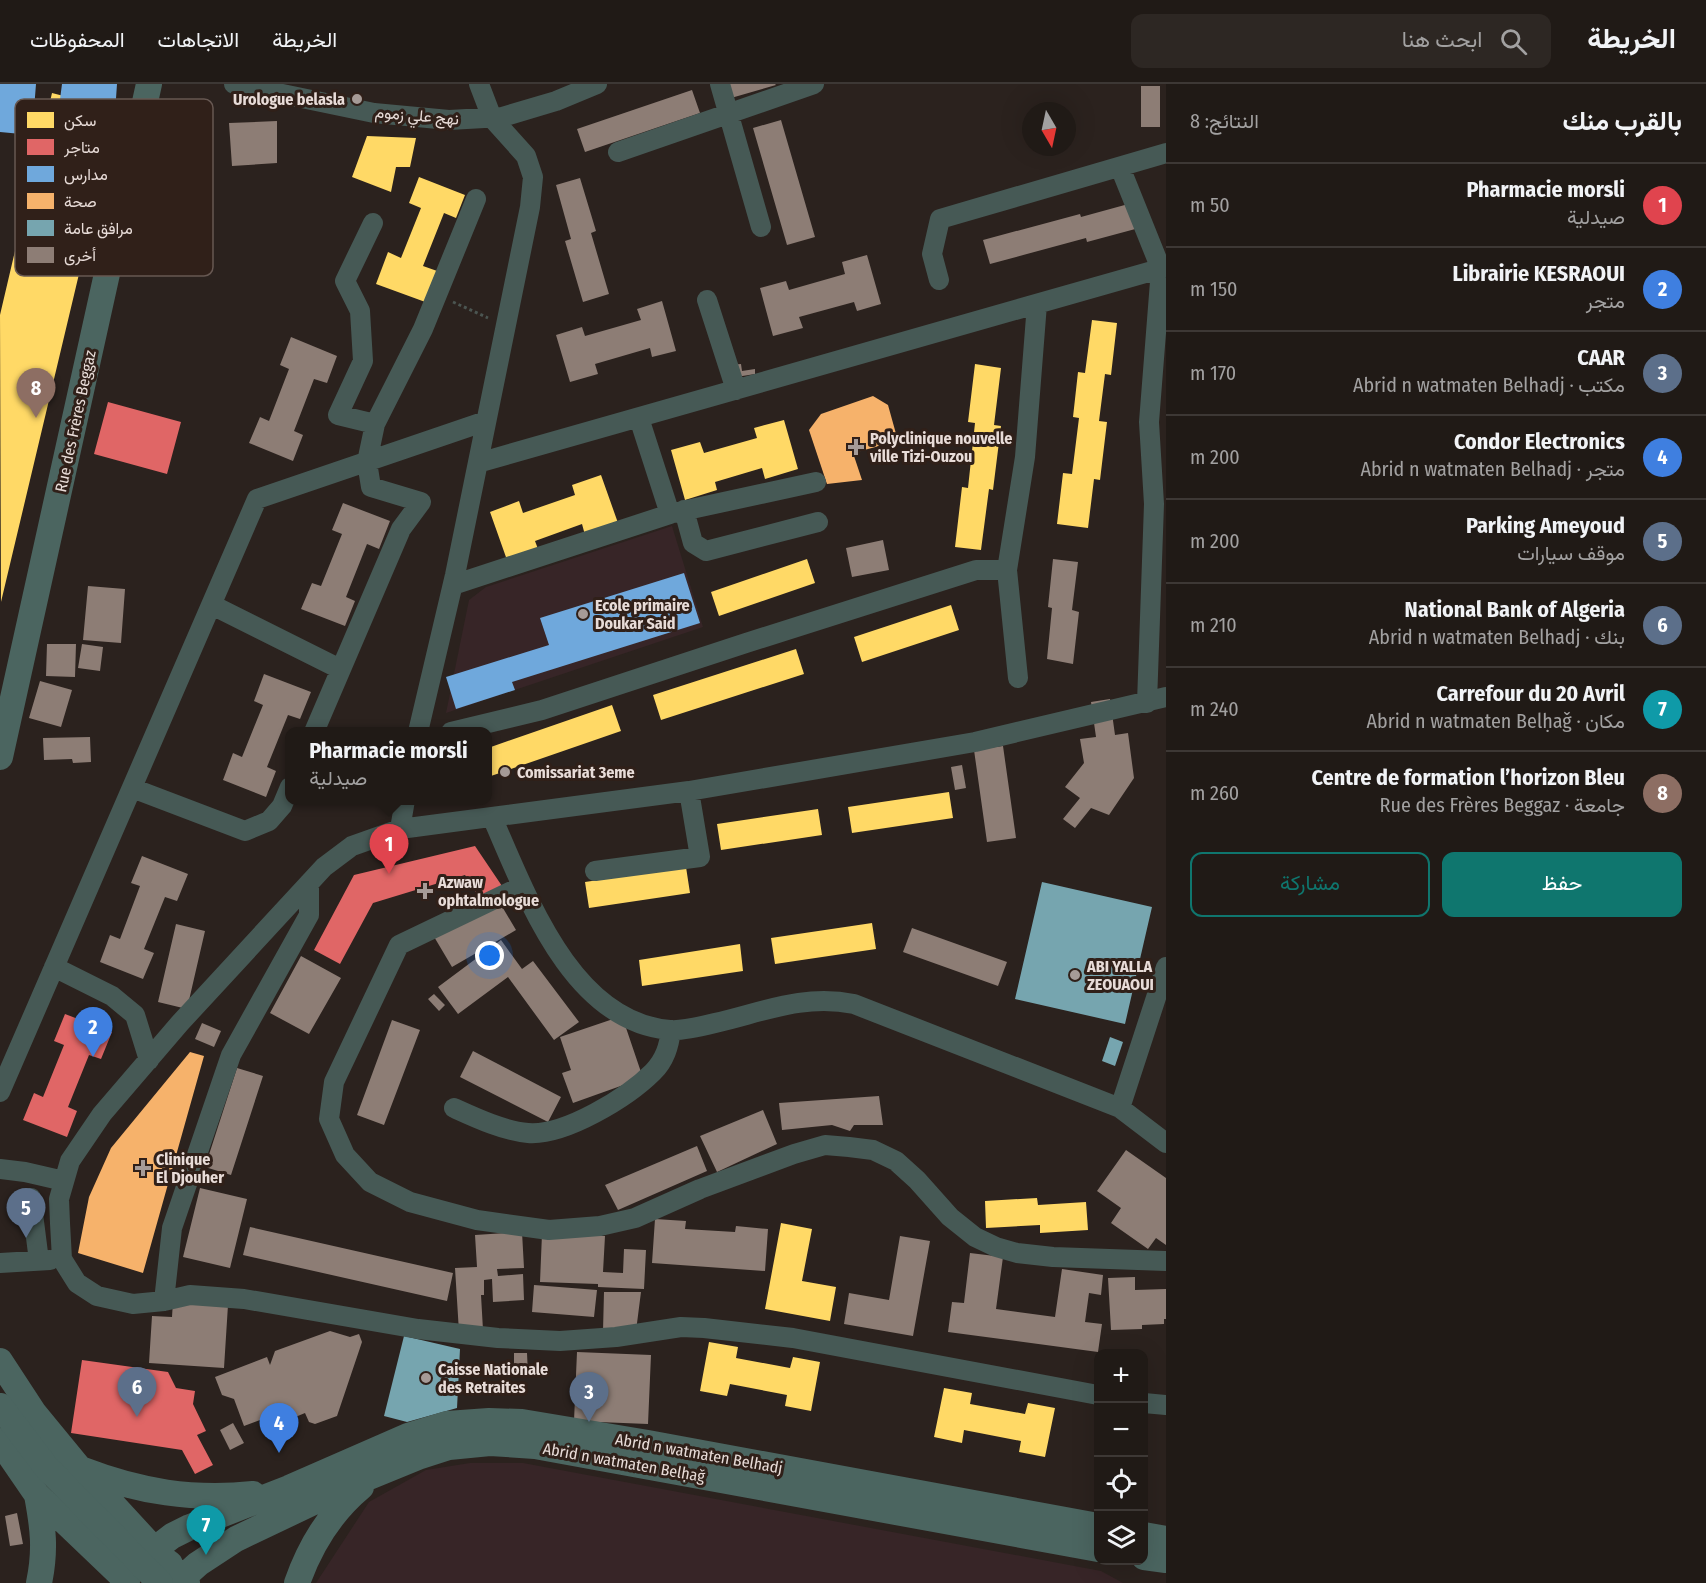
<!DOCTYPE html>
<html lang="ar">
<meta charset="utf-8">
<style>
body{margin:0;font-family:"Fira Sans Condensed",Vazirmatn,sans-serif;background:#2d2723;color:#f1f3f6;direction:rtl}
.controls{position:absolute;right:18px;bottom:18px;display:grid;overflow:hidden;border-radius:12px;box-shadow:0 6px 24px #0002}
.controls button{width:54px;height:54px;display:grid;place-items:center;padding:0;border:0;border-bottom:2px solid #3d3835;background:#201a16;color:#f1f3f6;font:30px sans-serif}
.compass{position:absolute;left:1022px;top:18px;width:54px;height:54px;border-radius:50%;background:#201a16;box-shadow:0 6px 24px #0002;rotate:171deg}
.you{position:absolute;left:490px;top:872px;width:21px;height:21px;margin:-15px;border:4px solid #fff;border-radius:50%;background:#1a73e8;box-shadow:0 0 0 9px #1a73e833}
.badge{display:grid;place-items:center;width:39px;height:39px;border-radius:50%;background:#0f766e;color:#fff;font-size:20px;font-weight:700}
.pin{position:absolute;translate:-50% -50px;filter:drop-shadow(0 2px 3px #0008)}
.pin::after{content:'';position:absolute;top:32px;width:21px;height:18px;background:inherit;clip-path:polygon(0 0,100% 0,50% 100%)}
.popup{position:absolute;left:285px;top:643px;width:207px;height:78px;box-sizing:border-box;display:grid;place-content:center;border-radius:12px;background:#201a16;filter:drop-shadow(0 2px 4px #0005);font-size:20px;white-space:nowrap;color:#a2a1a1}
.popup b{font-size:22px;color:#f1f3f6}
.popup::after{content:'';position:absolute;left:50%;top:100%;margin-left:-12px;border:12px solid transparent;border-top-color:#201a16}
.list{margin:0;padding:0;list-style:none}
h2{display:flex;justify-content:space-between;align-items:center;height:78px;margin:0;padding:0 24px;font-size:26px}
h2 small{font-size:20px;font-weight:400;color:#a2a1a1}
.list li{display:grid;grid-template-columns:39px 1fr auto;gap:18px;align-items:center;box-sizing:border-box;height:84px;padding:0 24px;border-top:2px solid #3d3835}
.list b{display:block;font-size:22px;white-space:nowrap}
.list p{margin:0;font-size:20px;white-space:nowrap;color:#a2a1a1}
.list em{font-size:20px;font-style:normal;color:#a2a1a1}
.actions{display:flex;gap:12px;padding:18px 24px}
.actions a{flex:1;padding:14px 0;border:2px solid #0f766e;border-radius:12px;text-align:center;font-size:21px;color:#0f766e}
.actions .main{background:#0f766e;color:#fff}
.icon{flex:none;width:33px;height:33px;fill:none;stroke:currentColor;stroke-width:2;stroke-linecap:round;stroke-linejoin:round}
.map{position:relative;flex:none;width:1166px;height:1499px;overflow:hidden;direction:ltr}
header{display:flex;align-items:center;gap:36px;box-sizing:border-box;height:84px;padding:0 30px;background:#201a16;border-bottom:2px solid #3d3835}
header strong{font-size:28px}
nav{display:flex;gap:33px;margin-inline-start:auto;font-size:21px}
.search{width:420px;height:54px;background:#2d2723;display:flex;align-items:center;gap:15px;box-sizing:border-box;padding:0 21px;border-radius:12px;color:#a2a1a1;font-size:22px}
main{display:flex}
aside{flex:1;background:#201a16}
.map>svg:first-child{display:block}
.education{fill:#372527}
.homes{fill:#ffd966}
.shops{fill:#e06666}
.schools{fill:#6fa8dc}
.health{fill:#f6b26b}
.public{fill:#76a5af}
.building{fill:#8d7d75}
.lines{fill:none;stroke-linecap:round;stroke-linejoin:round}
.path{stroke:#4b5551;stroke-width:3;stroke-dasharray:3 3;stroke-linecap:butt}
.minor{stroke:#465955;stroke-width:20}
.major{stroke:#4b6560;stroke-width:26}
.major-bridge{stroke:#4b6560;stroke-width:26}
.poi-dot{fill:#a69b97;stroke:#302019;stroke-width:2}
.labels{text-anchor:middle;stroke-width:6;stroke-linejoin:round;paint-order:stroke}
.poi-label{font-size:16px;font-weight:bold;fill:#e8dcd8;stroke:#302019;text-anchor:start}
.street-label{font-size:16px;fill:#e8dcd8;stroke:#302019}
.key{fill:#302019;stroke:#675852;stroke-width:1.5}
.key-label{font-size:16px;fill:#e8dcd8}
</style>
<header>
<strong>الخريطة</strong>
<div class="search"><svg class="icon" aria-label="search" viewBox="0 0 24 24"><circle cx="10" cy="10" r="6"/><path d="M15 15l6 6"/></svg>ابحث هنا</div>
<nav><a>الخريطة</a><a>الاتجاهات</a><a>المحفوظات</a></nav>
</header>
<main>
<aside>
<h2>بالقرب منك<small>النتائج: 8</small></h2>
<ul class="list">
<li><span class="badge" style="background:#e0444e">1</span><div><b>Pharmacie morsli</b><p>صيدلية</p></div><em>50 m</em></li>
<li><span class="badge" style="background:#3f7fe0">2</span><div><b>Librairie KESRAOUI</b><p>متجر</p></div><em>150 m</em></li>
<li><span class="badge" style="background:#5c6f8a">3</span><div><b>CAAR</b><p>مكتب · Abrid n watmaten Belhadj</p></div><em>170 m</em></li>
<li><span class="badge" style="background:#3f7fe0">4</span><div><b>Condor Electronics</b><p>متجر · Abrid n watmaten Belhadj</p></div><em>200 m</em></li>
<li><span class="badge" style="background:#5c6f8a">5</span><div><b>Parking Ameyoud</b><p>موقف سيارات</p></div><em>200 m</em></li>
<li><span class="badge" style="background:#5c6f8a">6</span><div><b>National Bank of Algeria</b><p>بنك · Abrid n watmaten Belhadj</p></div><em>210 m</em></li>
<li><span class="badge" style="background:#0f9aa8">7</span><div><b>Carrefour du 20 Avril</b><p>مكان · Abrid n watmaten Belḥaǧ</p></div><em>240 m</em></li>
<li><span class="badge" style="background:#8d6e63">8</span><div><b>Centre de formation l’horizon Bleu</b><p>جامعة · Rue des Frères Beggaz</p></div><em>260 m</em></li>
</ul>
<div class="actions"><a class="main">حفظ</a><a>مشاركة</a></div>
</aside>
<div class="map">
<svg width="1166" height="1499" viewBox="0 0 1166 1499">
<rect width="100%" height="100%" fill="#2b221e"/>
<path class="education" d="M672 442 703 543 446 629 469 516 486 503Z
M470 1379H523L1101 1487 1123 1499H316L369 1418 426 1386Z"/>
<path class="homes" d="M52 9 118 26 1 518 0 231Z
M367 52 416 54 410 83H396L391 108 352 93Z
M419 93 465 111 456 134 444 129 423 182 440 188 428 219 376 200 388 168 401 174 421 124 409 119Z
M1092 236 1117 239 1111 291 1105 290 1099 337 1107 338 1100 396 1094 395 1088 444 1057 440 1063 389 1072 390 1079 334 1073 333 1078 288 1085 289Z
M975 280 1001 284 994 341 1001 342 993 406 989 405 981 466 955 463 962 403 968 404 975 339 968 338Z
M784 336 798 385 765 395 762 384 715 398 717 406 685 416 671 366 700 358 704 369 757 354 754 344Z
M601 391 618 439 585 451 582 440 535 457 538 465 507 476 490 428 519 417 523 429 575 411 572 401Z
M807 475 815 499 719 532 711 508Z
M951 521 959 546 862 578 854 553Z
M796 565 804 590 661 636 653 611Z
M612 621 621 647 488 693V664Z
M949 708 953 734 852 749 848 723Z
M818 725 822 751 721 766 717 740Z
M686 783 690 809 589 824 585 798Z
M872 839 876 865 775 880 771 854Z
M740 860 743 887 642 902 639 876Z
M1037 1114 1038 1121 1086 1118 1088 1146 1040 1149V1141L986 1144 985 1117Z
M781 1139 812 1145 802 1197 836 1203 830 1237 765 1225Z
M709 1258 738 1263 736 1274 790 1284 793 1273 820 1278 811 1327 785 1322 787 1311 730 1300 727 1312 700 1307Z
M944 1304 972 1309 970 1320 1025 1330 1028 1319 1055 1324 1045 1373 1019 1368 1021 1357 964 1346 962 1359 934 1353Z"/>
<path class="shops" d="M108 318 181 338 167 390 94 370Z
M475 762 502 802 481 816 465 791 373 819 340 880 314 866 354 791Z
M65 930 112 948 101 975 89 971 68 1023 77 1027 67 1053 23 1036 34 1009 43 1013 64 961 54 957Z
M82 1276 168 1288 176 1304 195 1307 193 1320 206 1347 197 1351 213 1381 195 1390 182 1366 71 1349Z"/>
<path class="schools" d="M0 0H36L32 51 0 48Z
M62 0H117L115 29 59 23Z
M684 489 700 539 512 598 515 606 456 625 446 593 549 561 540 534Z"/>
<path class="health" d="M873 312 888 321 898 357 853 369 862 396 827 400 809 346 821 330Z
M190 968 204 972 143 1189 78 1169 89 1113 111 1064Z"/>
<path class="public" d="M1042 798 1152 823 1125 940 1015 915Z
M1110 953 1123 958 1115 982 1102 977Z
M404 1252 460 1265 457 1324 407 1338 384 1332Z"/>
<path class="building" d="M727 0H775L776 1 731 14Z
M1141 2H1160V43H1141Z
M692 6 700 29 585 68 577 45Z
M781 36 815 153 787 161 753 44Z
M277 37V79L232 82 229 39Z
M209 39 207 69 193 68 189 92 155 83 161 53Z
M580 94 596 147 591 149 609 210 583 218 565 157 571 155 556 101Z
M1132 119 1139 144 1087 158 1086 154 990 180 983 156 1080 130 1081 133Z
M867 171 881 220 857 227 854 218 799 233 803 244 773 252 760 204 786 197 789 206 845 190 842 178Z
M662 217 676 267 652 273 650 264 595 280 598 290 570 298 556 251 582 243 585 252 641 236 637 225Z
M291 253 337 272 327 299 314 295 294 347 303 351 293 377 249 359 260 333 269 337 289 285 280 281Z
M741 280 742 287 755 285V290L730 294 728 281Z
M343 419 390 437 379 465 367 460 346 513 355 517 345 542 301 525 312 499 321 502 342 450 332 446Z
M883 456 889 486 852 493 846 464Z
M1053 475 1078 478 1072 526 1079 528 1073 580 1047 575 1052 524 1048 523Z
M88 502 125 505 121 559 83 556Z
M47 560H76L75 593 46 592Z
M82 560 103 563 100 587 78 584Z
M264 590 311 608 300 635 288 631 267 683 276 687 266 713 223 696 233 669 242 673 263 621 254 617Z
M40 597 72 606 61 643 29 634Z
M1110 615 1115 651 1128 649 1134 694 1109 731 1091 724 1075 744 1063 735 1080 714 1065 703 1084 679 1080 655 1096 653 1091 618Z
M90 653 91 678 73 679 72 675 44 676 43 654Z
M1003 662 1016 754 987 758 974 666Z
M962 681 966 704 955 706 951 683Z
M142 772 188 790 177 817 165 813 144 865 154 869 143 895 100 878 110 851 120 855 140 802 131 799Z
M497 814 516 846 452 883 433 851Z
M176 840 205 847 187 925 158 918Z
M912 844 1007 878 998 902 903 868Z
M501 856 522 885 533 877 579 938 554 956 508 893 458 930 438 903Z
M301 872 341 894 309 950 270 929Z
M434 910 445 921 439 927 428 915Z
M622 932 643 994 573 1019 562 989 571 986 560 953Z
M392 936 420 946 384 1041 357 1031Z
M202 939 221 947 214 963 195 955Z
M473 967 561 1013 548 1038 460 993Z
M237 984 263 992 231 1091 205 1083Z
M879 1012 883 1041H854L850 1047 832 1041 782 1046 779 1019Z
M763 1026 777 1060 717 1088 700 1052Z
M697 1062 707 1087 618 1126 605 1101Z
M1126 1066 1166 1094V1161L1156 1154 1148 1165 1111 1139 1121 1124 1097 1107Z
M200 1104 247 1115 230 1184 183 1173Z
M655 1135 686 1137 685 1145 735 1148 736 1142 768 1145 765 1187 652 1179Z
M250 1143 453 1189 447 1217 243 1171Z
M522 1148 524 1184 497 1185 498 1192 523 1190 524 1216 493 1218 492 1195 484 1196V1211H481L483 1246 459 1248 455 1184 477 1183 475 1151Z
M542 1150 605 1152 603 1188 623 1189 624 1165 646 1166 644 1205 598 1203V1200L540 1198Z
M900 1152 930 1157 913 1252 844 1240 849 1209 889 1216Z
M970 1169 1003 1173 996 1225 1055 1233 1062 1185 1103 1191 1101 1211 1089 1209 1085 1238 1102 1240 1098 1268 948 1248 952 1218 964 1219Z
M1135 1193V1206L1166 1205V1235H1164V1240L1142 1241V1245L1111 1246 1108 1194Z
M534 1201 597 1206 594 1233 532 1228Z
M604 1208H641L636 1247H603Z
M173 1217 228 1221 224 1284 149 1279 152 1232 172 1233Z
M330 1247 350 1253 359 1250 362 1258 337 1332 315 1340 309 1338 305 1329 293 1334 290 1325 244 1342 234 1315 222 1311 215 1293 267 1273 270 1281 275 1267Z
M577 1268 651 1271 648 1340 574 1337Z
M514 1269H527L528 1291H514Z
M233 1339 244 1359 230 1366 220 1346Z
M17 1429 23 1460 10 1462 5 1432Z"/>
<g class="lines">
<path class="path" d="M453 218 488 234"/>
<path class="minor" d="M234 0 374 29 449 36 502 33 556 17 597 0
M720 0 761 143
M618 68 814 0
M1120 83 1161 185 1149 338 1154 420 1147 619
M939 196 932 170 940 135 1166 69
M707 216 736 306
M375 340 423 245 476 115
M478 379 1166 183
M684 426 693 459 706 467 818 438
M673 429 816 398
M453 501 670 430 639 334
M212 521 340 585
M1018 594 1007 486 1025 373 1037 220
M314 648 401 445 421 418 371 403 367 378 375 340 338 331 363 277 360 227 345 197 373 139
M418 648 455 491 530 123 533 93 526 72 492 34 479 0
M451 648 542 626 746 559 976 486H1007
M132 704 245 747 269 737 282 722 290 703
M405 716 400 745 352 762 324 783 180 939 102 1030 70 1077 59 1115 60 1139 62 1175 77 1199 97 1212 133 1220 164 1217 190 1211 244 1215 418 1245 498 1254 560 1257 616 1253 681 1243 704 1244 793 1254 1098 1311
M492 733C526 810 571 938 670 946 682 947 703 942 715 939 763 928 803 910 854 920L1120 1024 1166 1059
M400 745 689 707 975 658 1166 613
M595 787 700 773 689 707
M522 802 399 861 334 998 329 1035 345 1071 370 1098 410 1118 477 1136 549 1146 600 1142 635 1134 700 1105 794 1070 825 1061 849 1063 873 1066 896 1077 917 1096 950 1133 975 1153 996 1163 1017 1169 1053 1173 1166 1177
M54 883 112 912 135 931 149 976
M0 1008 257 415 486 337
M454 1024C476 1034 504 1047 528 1049 565 1052 628 1013 653 988 665 976 669 962 671 946
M1120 1024 1166 883
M0 1085 25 1088 64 1097
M31 1114 39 1177
M0 1179 50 1176
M164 1217 172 1144 231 971 309 831V799
M1144 1319 1166 1321"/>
<path class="major" d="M0 673 149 0
M0 1277 34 1329 80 1385 162 1474 170 1480 173 1487 187 1499
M0 1357 37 1411 127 1497
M83 1386C140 1408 192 1416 253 1410
M37 1411C43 1443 46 1466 39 1499
M1144 1451 1166 1455
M145 1473 172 1452 190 1443 289 1404 408 1352 447 1340 489 1337 522 1338 648 1359 1098 1442
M1144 1473 1166 1476
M177 1499 198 1480 236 1455 347 1402 418 1373 449 1363 490 1359 535 1362 1098 1465
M297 1499C310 1462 331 1428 361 1403"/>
<path class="major-bridge" d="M0 1322 47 1384 160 1499"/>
</g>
<g class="poi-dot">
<circle cx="357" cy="15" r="6"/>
<path d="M853 354h6v6h6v6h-6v6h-6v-6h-6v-6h6z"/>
<circle cx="583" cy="530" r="6"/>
<circle cx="505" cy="688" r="6"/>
<path d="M422 798h6v6h6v6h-6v6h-6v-6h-6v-6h6z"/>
<circle cx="1075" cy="891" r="6"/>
<path d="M140 1075h6v6h6v6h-6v6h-6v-6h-6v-6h6z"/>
<circle cx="426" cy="1294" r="6"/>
</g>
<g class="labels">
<g class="poi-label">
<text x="345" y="21" text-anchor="end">Urologue belasla</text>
<text x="870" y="360">Polyclinique nouvelle<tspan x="870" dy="18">ville Tizi-Ouzou</tspan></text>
<text x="595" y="527">Ecole primaire<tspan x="595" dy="18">Doukar Said</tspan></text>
<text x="517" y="694">Comissariat 3eme</text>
<text x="438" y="804">Azwaw<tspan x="438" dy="18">ophtalmologue</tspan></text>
<text x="1087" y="888">ABI YALLA<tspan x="1087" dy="18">ZEOUAOUI</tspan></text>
<text x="156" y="1081">Clinique<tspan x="156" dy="18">El Djouher</tspan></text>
<text x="438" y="1291">Caisse Nationale<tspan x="438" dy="18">des Retraites</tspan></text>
</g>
<g class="street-label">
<text transform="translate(417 31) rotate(5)" y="6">نهج علي زموم</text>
<text transform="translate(75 337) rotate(-78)" y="6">Rue des Frères Beggaz</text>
<text transform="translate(699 1369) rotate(10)" y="6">Abrid n watmaten Belhadj</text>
<text transform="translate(624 1378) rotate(10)" y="6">Abrid n watmaten Belḥaǧ</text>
</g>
</g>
<rect x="15" y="15" width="198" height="177" rx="9" class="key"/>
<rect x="27" y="28" width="27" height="16" fill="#ffd966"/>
<rect x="27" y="55" width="27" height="16" fill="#e06666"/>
<rect x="27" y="82" width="27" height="16" fill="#6fa8dc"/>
<rect x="27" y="109" width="27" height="16" fill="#f6b26b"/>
<rect x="27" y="136" width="27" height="16" fill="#76a5af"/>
<rect x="27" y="163" width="27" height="16" fill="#8d7d75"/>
<g class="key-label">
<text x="64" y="42">سكن</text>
<text x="64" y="69">متاجر</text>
<text x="64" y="96">مدارس</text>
<text x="64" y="123">صحة</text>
<text x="64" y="150">مرافق عامة</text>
<text x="64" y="177">أخرى</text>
</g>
</svg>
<div class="controls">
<button>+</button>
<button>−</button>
<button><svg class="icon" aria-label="locate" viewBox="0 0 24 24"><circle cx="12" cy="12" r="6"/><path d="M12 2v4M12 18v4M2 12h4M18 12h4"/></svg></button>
<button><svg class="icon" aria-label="layers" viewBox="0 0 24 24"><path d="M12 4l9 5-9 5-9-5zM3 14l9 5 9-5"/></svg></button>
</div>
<svg class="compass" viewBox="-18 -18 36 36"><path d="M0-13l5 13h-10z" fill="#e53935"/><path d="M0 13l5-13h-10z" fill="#a2a1a1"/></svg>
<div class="you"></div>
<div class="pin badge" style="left:389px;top:790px;background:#e0444e">1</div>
<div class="popup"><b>Pharmacie morsli</b>صيدلية</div>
<div class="pin badge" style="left:93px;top:973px;background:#3f7fe0">2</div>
<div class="pin badge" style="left:589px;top:1338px;background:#5c6f8a">3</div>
<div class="pin badge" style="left:279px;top:1369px;background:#3f7fe0">4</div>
<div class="pin badge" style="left:26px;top:1154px;background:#5c6f8a">5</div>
<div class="pin badge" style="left:137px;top:1333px;background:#5c6f8a">6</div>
<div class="pin badge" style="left:206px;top:1471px;background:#0f9aa8">7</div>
<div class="pin badge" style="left:36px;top:334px;background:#8d6e63">8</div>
</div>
</main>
